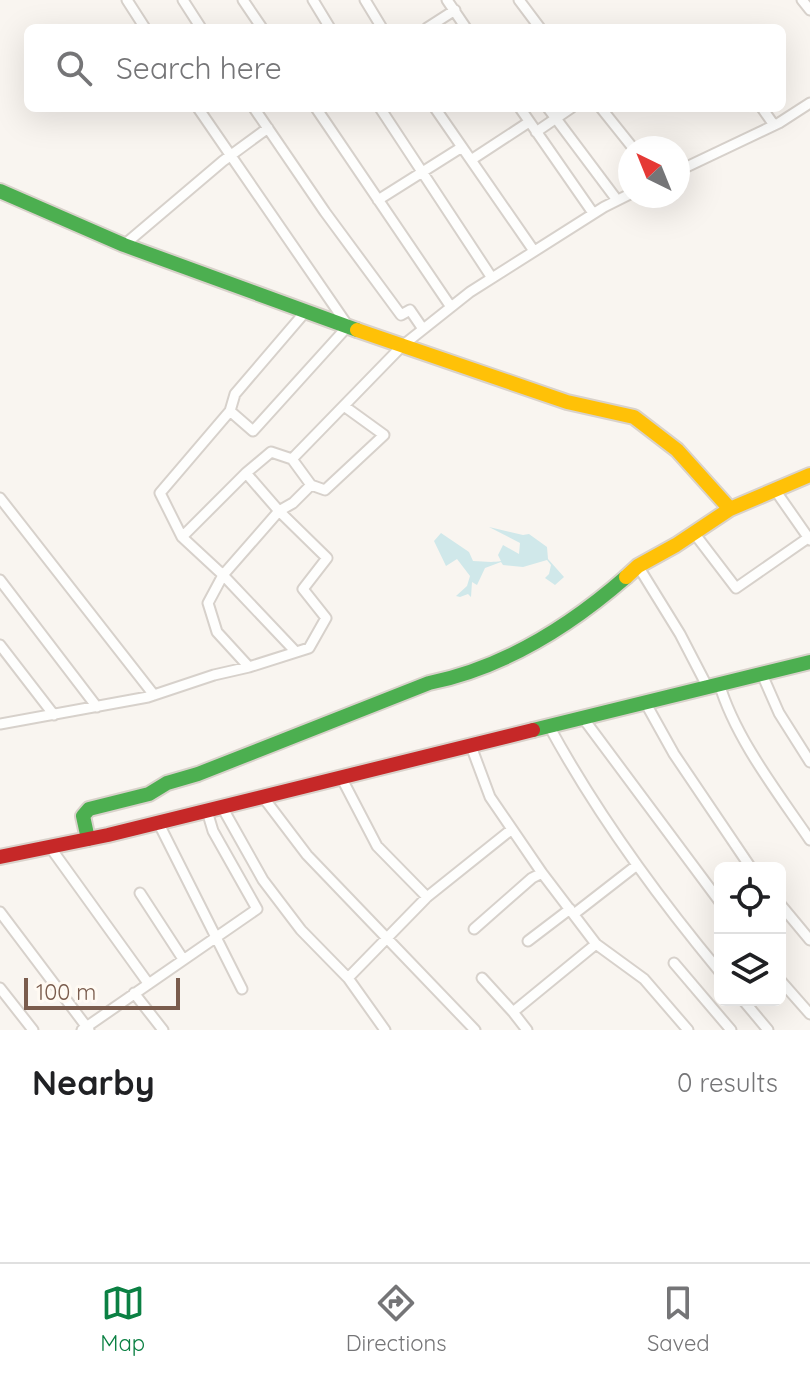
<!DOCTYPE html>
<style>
body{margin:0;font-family:Quicksand,sans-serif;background:#f6f6f6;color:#202124}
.controls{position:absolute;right:24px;bottom:24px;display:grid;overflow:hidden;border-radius:12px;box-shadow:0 8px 32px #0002}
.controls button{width:72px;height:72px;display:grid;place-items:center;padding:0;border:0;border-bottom:2px solid #e0e0e0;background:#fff;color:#202124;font:40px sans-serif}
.compass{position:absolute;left:618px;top:136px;width:72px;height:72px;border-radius:50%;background:#fff;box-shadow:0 8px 32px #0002;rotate:317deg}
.scale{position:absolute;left:24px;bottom:20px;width:156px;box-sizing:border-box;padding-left:8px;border:4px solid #7a5c4d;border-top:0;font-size:22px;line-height:28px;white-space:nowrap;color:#7a5c4d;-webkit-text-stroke:6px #fffaf3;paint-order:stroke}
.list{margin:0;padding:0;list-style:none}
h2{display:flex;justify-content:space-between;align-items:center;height:104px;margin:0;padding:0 32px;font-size:34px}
h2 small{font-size:26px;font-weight:400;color:#757577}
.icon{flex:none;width:44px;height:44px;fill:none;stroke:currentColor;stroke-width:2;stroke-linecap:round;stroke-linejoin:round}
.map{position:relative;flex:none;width:810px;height:1030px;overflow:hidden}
.search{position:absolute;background:#fff;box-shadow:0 8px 32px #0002;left:24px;right:24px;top:24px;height:88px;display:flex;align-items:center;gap:20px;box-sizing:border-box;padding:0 28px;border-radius:12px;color:#757577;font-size:30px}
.sheet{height:232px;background:#fff}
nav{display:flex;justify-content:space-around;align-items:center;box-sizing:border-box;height:112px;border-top:2px solid #e0e0e0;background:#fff;font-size:22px;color:#757577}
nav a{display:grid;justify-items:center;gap:4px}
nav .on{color:#0b8043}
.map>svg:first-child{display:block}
.water{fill:#d0e8ea}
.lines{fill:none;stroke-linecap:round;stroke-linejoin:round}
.street-casing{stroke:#d7d1cb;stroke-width:13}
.fast-casing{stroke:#d9d2cb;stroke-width:18}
.slow-casing{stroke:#d9d2cb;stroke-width:18}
.jam-casing{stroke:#d9d2cb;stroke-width:18}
.street{stroke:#fefefd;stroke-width:9}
.fast{stroke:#4caf50;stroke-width:14}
.slow{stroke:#ffc107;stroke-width:14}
.jam{stroke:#c62828;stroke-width:14}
</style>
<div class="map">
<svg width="810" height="1030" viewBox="0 0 810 1030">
<rect width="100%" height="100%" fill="#f9f5f0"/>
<path class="water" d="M489 527 523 535 529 534 547 547 548 559 564 577 555 585 545 578 549 574 551 565 547 560 523 567 503 565 501 562 485 568 477 585 472 582 471 597 468 594 460 597 456 596 467 586 470 576 457 559 446 566 434 541 441 533 469 552 473 561C483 561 490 563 501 561L498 555 503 545 519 554 520 543Z"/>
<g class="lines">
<defs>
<path id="street" d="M127 0 145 28
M183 0 201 28
M243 0 262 28
M313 0 330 28
M365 0 382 28
M447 0 466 28
M519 0 540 28
M802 0 810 10
M427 28 455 10
M254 108 325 212 401 315 410 310 423 329
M316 108 451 307
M380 108 492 278
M435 108 534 251
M520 108 593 213
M548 108 617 200
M601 108 633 148
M762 108 774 125
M536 132 571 108
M471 160 529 122
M678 171 779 123 810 103
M378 200 462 147
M124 245 223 161 268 128
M230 411 235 394 306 311
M246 473 271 452 292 459
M311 485 325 490 384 435 344 406
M775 490 810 540
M0 498 154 695
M694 533 736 588 808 538
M182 537 160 493 230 411 253 431 348 326 198 108
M638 566 680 634 707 686
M0 580 97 707
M0 645 54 715
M249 667 217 632 208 603 223 575 279 511 293 503 311 485 292 459 402 346 470 292 604 207 630 194
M761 672 779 713 810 762
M719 683C735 738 778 793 810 840
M645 702 674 754 751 868
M583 718 720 902
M0 724 148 697 214 675 249 667 309 648 326 618 303 589 327 558 279 511 246 473 182 537 223 575 295 651
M549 726C597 814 656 895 720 972
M471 746 490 797 542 873 596 944 644 979 688 1030
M341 777 377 846 427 897
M263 797 307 855 475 1030
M222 807 263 880 301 930 348 978 385 1030
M158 822 242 989
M50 847 148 983
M140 893 183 959
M780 904 810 940
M0 912 89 1030
M574 914 637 865
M474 929 532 878 542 873
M528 941 570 909
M674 963 731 1030
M348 978 427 897 512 829
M482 978 513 1012
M780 980 810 1014
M0 988 33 1030
M134 993 163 1030
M743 1000 768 1030
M82 1030 257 909 213 831 207 811
M527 1030 513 1012 596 944"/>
<path id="fast" d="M0 191 124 245 357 330
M533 730 810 662
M88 839 83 816 89 809 149 794 167 783 198 774 429 683C503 668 570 626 626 577"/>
<path id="slow" d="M357 330 567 402 634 417 677 450 730 509
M626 577 638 566 676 545 730 509 810 475"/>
<path id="jam" d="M0 857 108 835 533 730"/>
</defs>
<use href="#street" class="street-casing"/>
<use href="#fast" class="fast-casing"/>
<use href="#slow" class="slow-casing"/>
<use href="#jam" class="jam-casing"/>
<use href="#street" class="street"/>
<use href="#fast" class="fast"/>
<use href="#slow" class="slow"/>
<use href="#jam" class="jam"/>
</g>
</svg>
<div class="controls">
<button><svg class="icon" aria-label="locate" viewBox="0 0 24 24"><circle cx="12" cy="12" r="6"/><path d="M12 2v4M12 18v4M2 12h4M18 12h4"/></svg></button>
<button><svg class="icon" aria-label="layers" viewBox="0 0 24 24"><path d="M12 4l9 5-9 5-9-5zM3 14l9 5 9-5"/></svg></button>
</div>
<svg class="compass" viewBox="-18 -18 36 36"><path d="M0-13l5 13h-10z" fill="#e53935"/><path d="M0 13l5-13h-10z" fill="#757577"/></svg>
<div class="scale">100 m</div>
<div class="search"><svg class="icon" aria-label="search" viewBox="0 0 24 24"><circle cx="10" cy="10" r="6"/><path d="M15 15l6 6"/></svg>Search here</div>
</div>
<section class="sheet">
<h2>Nearby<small>0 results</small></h2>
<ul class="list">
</ul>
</section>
<nav>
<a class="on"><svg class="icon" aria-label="map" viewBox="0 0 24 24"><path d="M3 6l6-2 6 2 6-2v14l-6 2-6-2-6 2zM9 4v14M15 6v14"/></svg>Map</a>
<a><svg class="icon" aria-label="directions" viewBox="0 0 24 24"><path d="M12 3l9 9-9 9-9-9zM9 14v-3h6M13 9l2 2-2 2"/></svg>Directions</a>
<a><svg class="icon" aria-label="saved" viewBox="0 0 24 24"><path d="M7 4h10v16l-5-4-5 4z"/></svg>Saved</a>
</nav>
